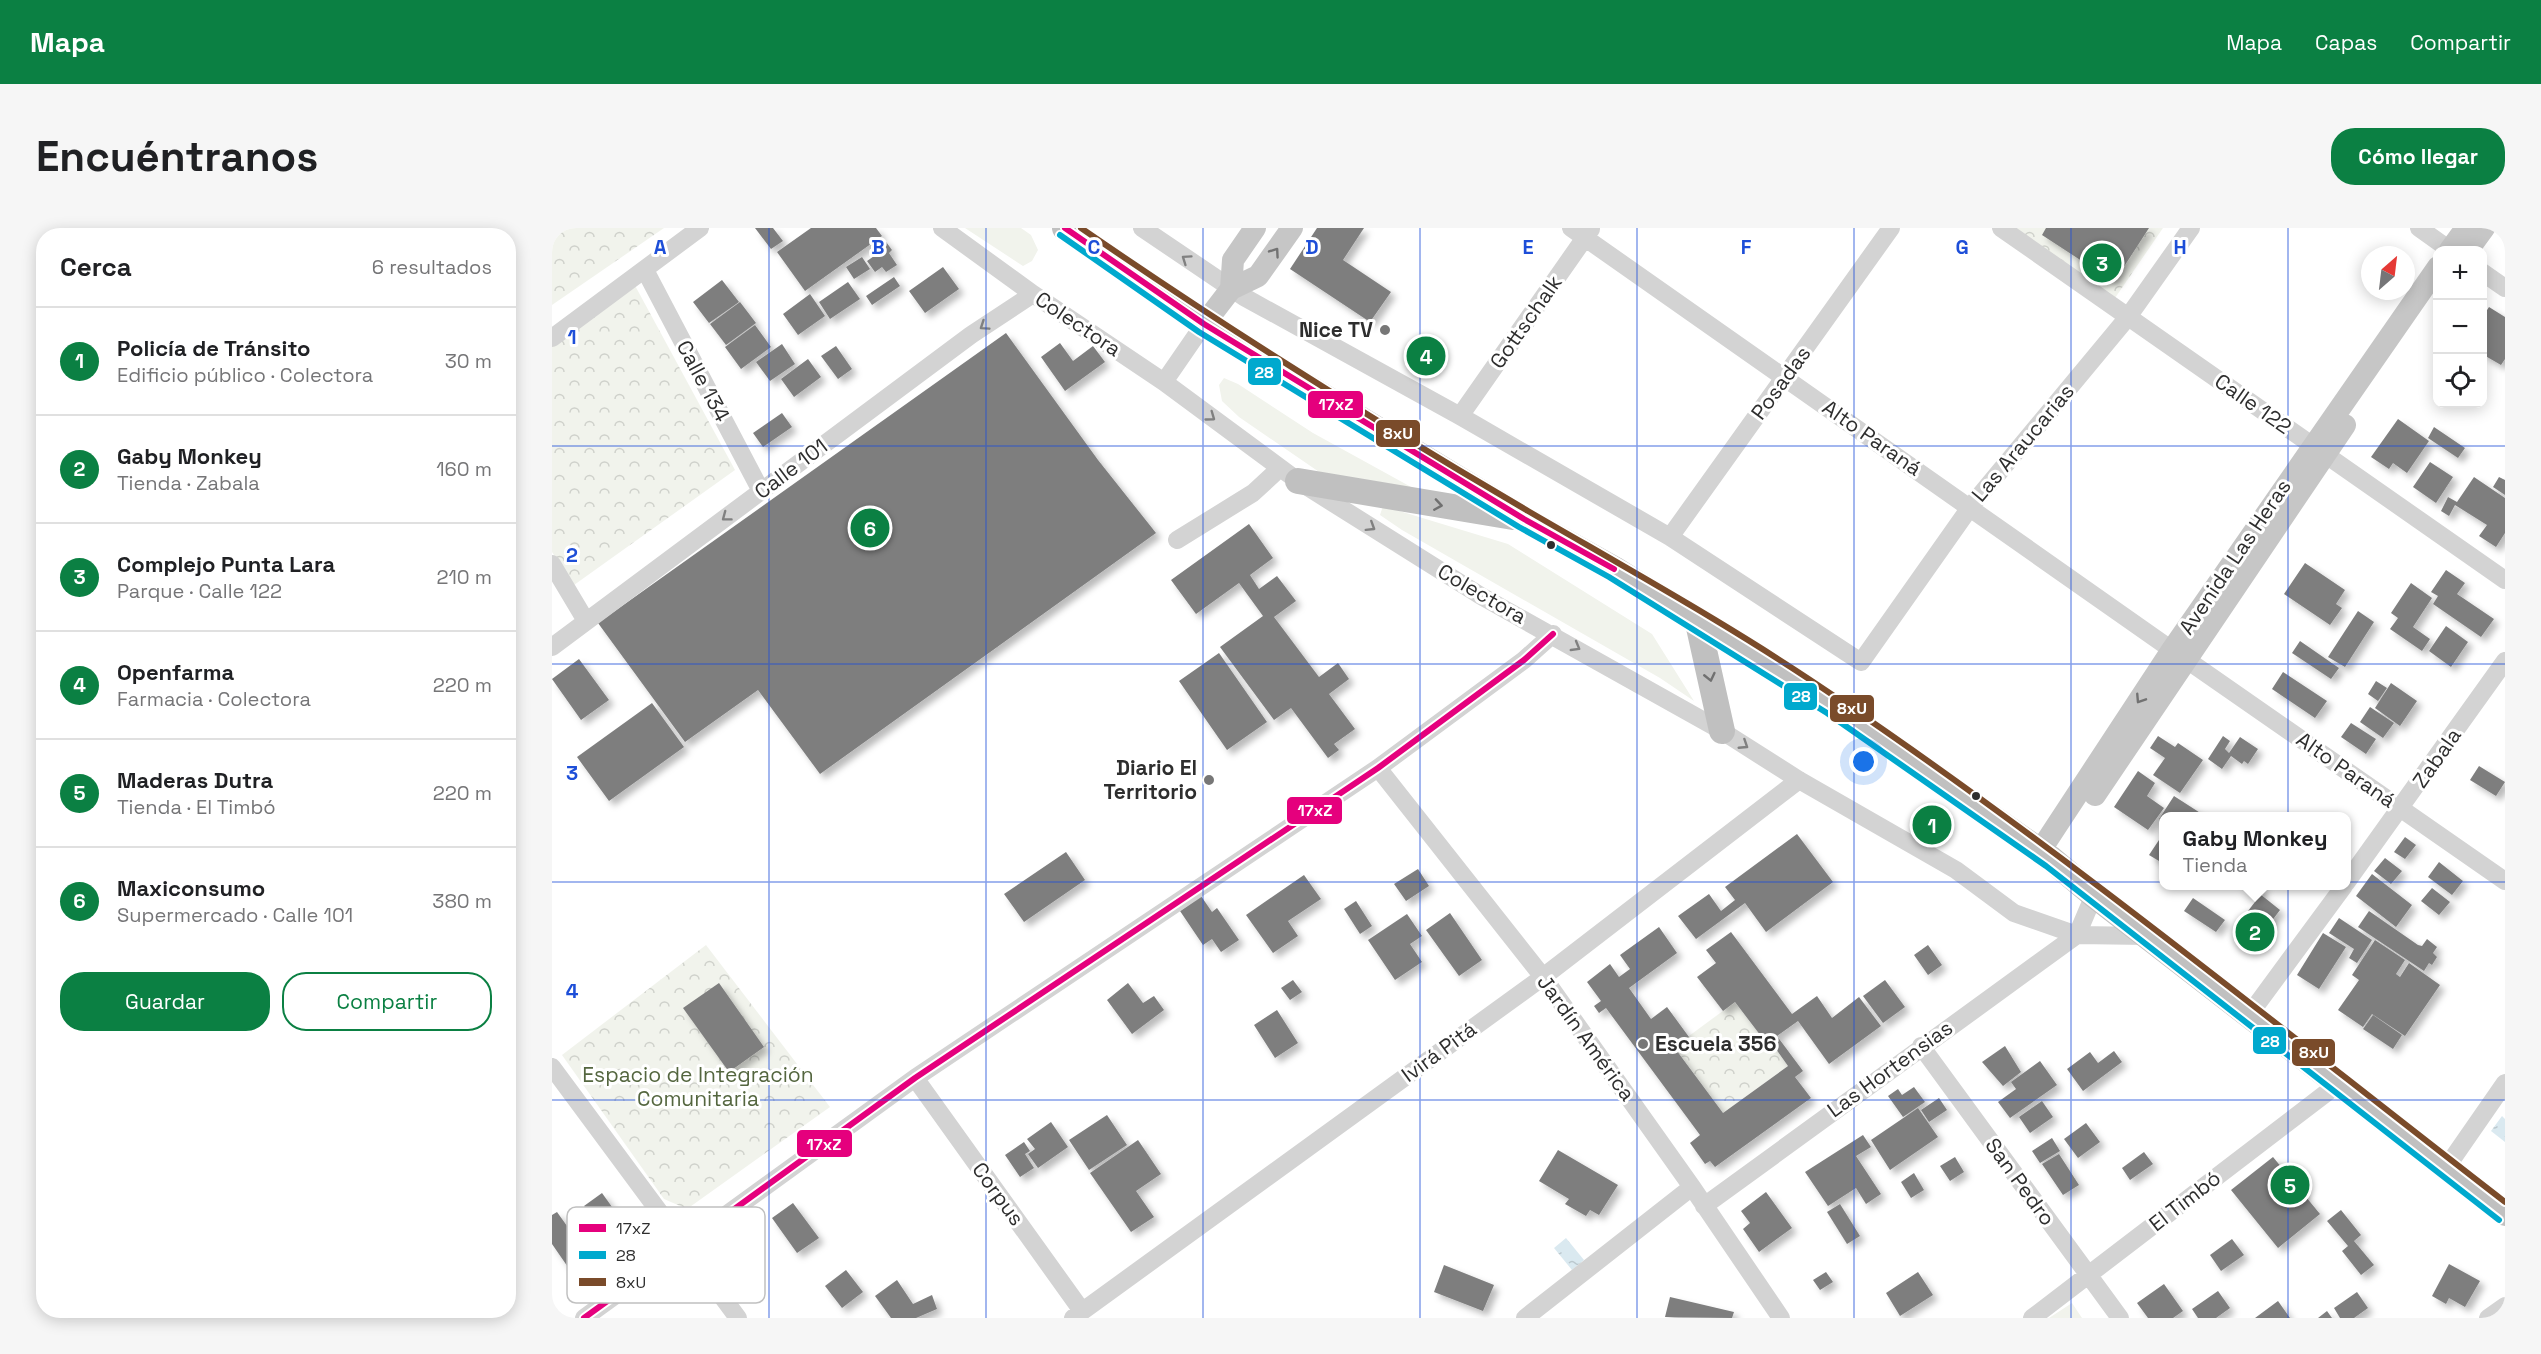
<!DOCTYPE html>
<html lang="es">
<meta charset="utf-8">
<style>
body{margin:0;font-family:"Space Grotesk",sans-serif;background:#f6f6f6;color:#202124}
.controls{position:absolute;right:18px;top:18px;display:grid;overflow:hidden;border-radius:12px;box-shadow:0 3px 15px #0003}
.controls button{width:54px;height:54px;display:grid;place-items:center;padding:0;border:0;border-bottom:2px solid #e0e0e0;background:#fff;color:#202124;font:30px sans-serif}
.compass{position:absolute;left:1809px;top:18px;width:54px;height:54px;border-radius:50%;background:#fff;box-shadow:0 3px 15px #0003;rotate:28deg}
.you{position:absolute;left:1312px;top:534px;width:21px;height:21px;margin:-15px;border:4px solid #fff;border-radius:50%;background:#1a73e8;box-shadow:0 0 0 9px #1a73e833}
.badge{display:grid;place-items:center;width:39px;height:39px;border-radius:50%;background:#0b8043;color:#fff;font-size:20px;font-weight:700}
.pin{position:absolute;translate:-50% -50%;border:3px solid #fff;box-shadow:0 2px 6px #0006}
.popup{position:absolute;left:1607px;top:584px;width:192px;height:78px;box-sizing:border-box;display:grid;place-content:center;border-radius:12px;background:#fff;filter:drop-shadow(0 2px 4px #0005);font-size:20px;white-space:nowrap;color:#757577}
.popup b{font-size:22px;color:#202124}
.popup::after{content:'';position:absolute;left:50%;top:100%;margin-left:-12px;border:12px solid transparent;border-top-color:#fff}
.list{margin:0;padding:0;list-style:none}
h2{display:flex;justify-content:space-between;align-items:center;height:78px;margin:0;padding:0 24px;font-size:26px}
h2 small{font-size:20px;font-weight:400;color:#757577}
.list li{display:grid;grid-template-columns:39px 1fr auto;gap:18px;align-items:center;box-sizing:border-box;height:108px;padding:0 24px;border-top:2px solid #e0e0e0}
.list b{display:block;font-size:22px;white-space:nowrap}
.list p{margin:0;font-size:20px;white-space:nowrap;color:#757577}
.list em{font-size:20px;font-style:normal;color:#757577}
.actions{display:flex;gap:12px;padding:18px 24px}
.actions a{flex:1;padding:14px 0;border:2px solid #0b8043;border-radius:24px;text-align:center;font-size:21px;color:#0b8043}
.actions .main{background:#0b8043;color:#fff}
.icon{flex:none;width:33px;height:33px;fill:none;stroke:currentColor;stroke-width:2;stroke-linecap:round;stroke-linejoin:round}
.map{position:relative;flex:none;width:1953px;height:1090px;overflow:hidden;border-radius:24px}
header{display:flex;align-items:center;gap:36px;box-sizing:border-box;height:84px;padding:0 30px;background:#0b8043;color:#fff}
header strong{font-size:28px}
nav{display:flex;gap:33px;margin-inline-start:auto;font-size:21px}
.intro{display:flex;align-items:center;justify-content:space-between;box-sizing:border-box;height:144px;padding:0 36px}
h1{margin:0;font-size:42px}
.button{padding:15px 27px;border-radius:24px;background:#0b8043;color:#fff;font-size:21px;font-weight:700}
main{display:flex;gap:36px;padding:0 36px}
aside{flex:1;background:#fff;border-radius:24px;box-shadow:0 3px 15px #0003}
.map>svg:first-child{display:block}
.grass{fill:#f1f3ec}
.forest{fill:url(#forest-crowns)}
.water{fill:url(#water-ripples)}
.building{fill:#7e7e7e;filter:url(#shadow)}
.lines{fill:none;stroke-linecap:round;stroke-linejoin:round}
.minor{stroke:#d3d3d3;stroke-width:18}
.major{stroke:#c6c6c6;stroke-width:22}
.highway{stroke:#c0c0c0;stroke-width:26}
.bus-1-casing{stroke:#fff;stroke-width:10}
.bus-2-casing{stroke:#fff;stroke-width:10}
.bus-3-casing{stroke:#fff;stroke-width:10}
.bus-1{stroke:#e5007d;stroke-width:6}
.bus-2{stroke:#00a9ce;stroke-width:6}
.bus-3{stroke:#7a4b2a;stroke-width:6}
.oneway{stroke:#727272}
.oneway2{stroke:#808080}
.oneway3{stroke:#707070}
.grid{fill:none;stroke:#1d4ed8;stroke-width:1.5;stroke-opacity:0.55}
.poi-dot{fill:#777;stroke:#fff;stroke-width:2}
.bus-dot{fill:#2e2e2e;stroke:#fff;stroke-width:2}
.labels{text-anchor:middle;stroke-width:6;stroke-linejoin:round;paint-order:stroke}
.street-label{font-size:21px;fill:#2e2e2e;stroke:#fff}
.poi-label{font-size:21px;font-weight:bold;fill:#2e2e2e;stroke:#fff;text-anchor:end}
.park-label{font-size:21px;fill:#54663f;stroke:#fff}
.key{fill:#fff;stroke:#c0c0c0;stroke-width:1.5}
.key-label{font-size:16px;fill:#2e2e2e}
.grid-label{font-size:20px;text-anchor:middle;font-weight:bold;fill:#1d4ed8;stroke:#fff;stroke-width:6;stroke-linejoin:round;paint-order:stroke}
.line-badge{stroke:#fff;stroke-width:2}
.badge-label{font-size:16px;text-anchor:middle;font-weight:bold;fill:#fff}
</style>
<header>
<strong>Mapa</strong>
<nav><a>Mapa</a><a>Capas</a><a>Compartir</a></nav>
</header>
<div class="intro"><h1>Encuéntranos</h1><a class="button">Cómo llegar</a></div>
<main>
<aside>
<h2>Cerca<small>6 resultados</small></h2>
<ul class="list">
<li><span class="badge">1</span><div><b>Policía de Tránsito</b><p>Edificio público · Colectora</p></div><em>30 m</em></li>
<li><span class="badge">2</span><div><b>Gaby Monkey</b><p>Tienda · Zabala</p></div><em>160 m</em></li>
<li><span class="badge">3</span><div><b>Complejo Punta Lara</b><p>Parque · Calle 122</p></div><em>210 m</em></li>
<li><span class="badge">4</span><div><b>Openfarma</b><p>Farmacia · Colectora</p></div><em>220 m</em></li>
<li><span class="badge">5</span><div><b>Maderas Dutra</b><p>Tienda · El Timbó</p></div><em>220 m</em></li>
<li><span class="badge">6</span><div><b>Maxiconsumo</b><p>Supermercado · Calle 101</p></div><em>380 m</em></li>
</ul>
<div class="actions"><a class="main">Guardar</a><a>Compartir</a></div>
</aside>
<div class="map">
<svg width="1953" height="1090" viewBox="0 0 1953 1090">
<defs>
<pattern id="forest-crowns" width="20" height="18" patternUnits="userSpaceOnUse" patternTransform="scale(1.5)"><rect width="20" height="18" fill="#f1f3ec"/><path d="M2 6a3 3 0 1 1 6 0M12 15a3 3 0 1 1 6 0" fill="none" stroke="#cfd1cb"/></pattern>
<pattern id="water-ripples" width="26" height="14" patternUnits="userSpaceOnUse" patternTransform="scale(1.5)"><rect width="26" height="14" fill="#dae9f0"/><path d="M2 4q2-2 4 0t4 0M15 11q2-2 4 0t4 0" fill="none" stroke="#bbc8ce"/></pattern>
<filter id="shadow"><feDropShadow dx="5" dy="5" stdDeviation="3" flood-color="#0004"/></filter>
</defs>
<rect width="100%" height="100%" fill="#fff"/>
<path class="grass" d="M413 0H469L479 7 486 22 480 33 471 38Z
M672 150 686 156 761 205 870 265 773 248 687 189 670 173 667 157Z
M831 278 956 316 1100 406 1142 473 1108 450 850 302 828 287Z
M1520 1075 1530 1090H1497Z"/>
<path class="forest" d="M0 0H112L0 77Z
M1462 0H1611L1563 70Z
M80 52 183 242 22 357 0 324V107Z
M154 717 278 879 135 981 112 971 10 827Z
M1183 774 1215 816 1219 814 1236 838 1171 885 1122 819Z"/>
<path class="water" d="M1950 888 1953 891V914L1939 903Z
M1014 1010 1032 1032 1020 1042 1002 1020Z"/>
<path class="building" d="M203 0H221L231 13 219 21Z
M259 0H324L330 8 253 63 225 24Z
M765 0H812L791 32 839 64 818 94 738 41Z
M1494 0H1597L1562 54 1490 7Z
M332 11 340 22 337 25 345 37 334 44 330 39 323 44 315 33 325 26 320 19Z
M310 29 318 41 302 51 294 39Z
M391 39 407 61 373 85 357 63Z
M342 49 348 58 320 77 314 68Z
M170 52 187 74 157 95 141 74Z
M296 54 308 71 278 91 267 74Z
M258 66 273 88 246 107 231 86Z
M188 74 204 95 174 117 158 96Z
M1937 79 1953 89V131L1949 137 1930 126V90Z
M203 97 219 119 189 141 173 119Z
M454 105 546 232 604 305 268 546 206 462 133 514 46 395Z
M508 115 521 133 541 118 553 134 513 163 489 129Z
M230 116 243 136 218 153 204 134Z
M284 118 300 141 286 151 269 128Z
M256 131 269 149 242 169 229 151Z
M230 185 240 199 211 219 201 205Z
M1846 191 1877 213 1855 245 1841 235 1837 241 1819 229Z
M1882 199 1913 220 1906 230 1876 210Z
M1878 234 1901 249 1884 275 1861 259Z
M1922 249 1953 270V305L1944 319 1927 308 1935 297 1903 277 1897 288 1889 283 1896 269 1905 274Z
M1947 249 1953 252V267L1941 259Z
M697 296 721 330 698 347 707 361 725 348 744 373 722 389 767 449 786 435 797 451 777 466 803 501 782 516 787 522 776 530 739 480 722 492 668 419 711 388 687 355 644 386 619 352Z
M1753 335 1793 362 1784 376 1790 380 1778 397 1732 366Z
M1894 342 1913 355 1905 366 1942 391 1929 409 1881 376 1886 368 1879 364Z
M1859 355 1880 370 1861 399 1878 411 1870 423 1838 401 1846 390 1839 385Z
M1806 383 1822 394 1793 439 1776 429Z
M1894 398 1916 414 1899 439 1877 423Z
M1748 413 1787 440 1779 451 1740 425Z
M667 425 715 494 675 522 627 453Z
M27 431 57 472 29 492 0 451Z
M1731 444 1775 473 1763 490 1720 461Z
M1824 453 1835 460 1826 473 1816 466Z
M1839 455 1865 473 1848 498 1823 480Z
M100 475 132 519 57 573 25 529Z
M1818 479 1842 495 1831 510 1808 494Z
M1799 495 1824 511 1814 526 1789 509Z
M1606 508 1623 519 1626 515 1651 532 1628 565 1601 547 1613 530 1598 520Z
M1671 508 1678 513 1673 521 1677 525 1688 509 1706 521 1696 536 1692 533 1690 536 1679 528 1670 541 1656 531Z
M1927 538 1953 554 1944 568 1918 552Z
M1586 543 1603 555 1595 568 1612 580 1596 602 1562 579Z
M1622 568 1653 588H1612V594L1607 591Z
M1245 606 1281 654 1214 704 1193 675 1144 711 1126 688 1157 666 1169 683 1183 672 1173 659Z
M1853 609 1864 617 1853 631 1842 624Z
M1607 612 1612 615V636L1597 627Z
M514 624 533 652 472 694 452 666Z
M1833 630 1850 643 1839 656 1822 643Z
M1887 634 1911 653 1900 667 1876 649Z
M866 641 877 658 854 673 842 656Z
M1820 646 1860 677 1844 699 1804 668Z
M752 647 769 671 736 693 746 708 721 725 694 687Z
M1688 658H1712L1708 666 1728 682 1706 711 1686 696 1706 670Z
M1880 660 1898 674 1887 687 1869 673Z
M649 668 660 684 665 680 687 712 669 724 660 711 651 717 628 683Z
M1641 670 1673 692 1664 704 1632 683Z
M804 673 820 698 808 706 792 681Z
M1817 683 1866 717 1870 718 1875 711 1885 719 1881 725 1885 729 1880 737 1877 735 1872 743 1806 699Z
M898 685 930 732 907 748 874 702Z
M855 686 870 708 858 716 870 734 843 752 816 712Z
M1787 690 1820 712 1805 735 1797 730 1802 721 1777 705Z
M1107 699 1125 725 1077 760 1099 791 1115 779 1137 809 1122 819 1171 885 1236 838 1219 814 1215 816 1183 774 1171 783 1145 749 1164 735 1154 722 1179 704 1240 786 1265 768 1280 790 1307 769 1329 798 1277 836 1246 793 1225 808 1251 843 1243 849 1259 870 1163 939 1158 933 1153 936 1138 915 1148 907 1054 780 1047 785 1042 778 1049 773 1035 754 1058 736 1067 749 1078 741 1068 727Z
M1771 705 1794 719 1767 761 1745 747Z
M1823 712 1853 732 1844 746 1848 749 1857 735 1888 757 1853 808 1820 786 1811 799 1786 782 1807 752 1800 747Z
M1376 717 1390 737 1376 747 1362 727Z
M741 752 750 764 738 772 729 760Z
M1333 752 1353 779 1331 795 1311 768Z
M167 755 212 819 177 844 131 780Z
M576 755 591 775 602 768 612 782 580 806 555 772Z
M725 782 746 815 723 830 702 797Z
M1821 787 1850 807 1841 821 1811 801Z
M1453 818 1469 844 1451 858 1430 834Z
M1562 823 1570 834 1531 863 1515 841 1538 824 1546 835Z
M1488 833 1505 857 1458 890 1446 874 1464 861 1459 854Z
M1362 859 1373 874 1351 889 1336 868 1346 861 1350 867Z
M1387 870 1395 882 1377 894 1369 882Z
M1490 873 1501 889 1478 905 1467 889Z
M1366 880 1386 909 1338 942 1319 912Z
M555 887 575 917 537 942 517 912Z
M499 894 516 919 486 940 476 926 483 921 475 911Z
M1534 895 1548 914 1526 930 1512 911Z
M1311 907 1319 919 1304 928 1329 966 1314 976 1304 960 1276 978 1253 944Z
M1500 910 1508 923 1488 935 1480 923Z
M586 912 609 946 584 963 602 989 579 1004 538 945Z
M472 914 478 923 473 926 482 940 468 949 453 927Z
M1006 922 1066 957 1047 987 1038 982 1034 988 1013 976 1017 971 987 953Z
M1592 924 1601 936 1578 952 1570 940Z
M1507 926 1527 957 1511 967 1490 936Z
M1403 929 1412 944 1398 953 1388 938Z
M1721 929 1768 986 1726 1020 1679 962Z
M1362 945 1372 962 1359 970 1349 954Z
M1214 964 1240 1000 1207 1024 1191 1001 1198 995 1189 983Z
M50 965 73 997 55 1010 32 978Z
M241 975 267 1010 245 1025 220 990Z
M1288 976 1308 1008 1295 1016 1275 984Z
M1789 982 1809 1007 1802 1013 1822 1037 1809 1047 1790 1023 1796 1018 1775 993Z
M5 984 48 1044 29 1058 0 1016V987Z
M1680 1011 1692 1027 1669 1043 1658 1027Z
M1897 1036 1928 1053 1913 1079 1897 1070 1894 1076 1880 1068Z
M892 1037 942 1057 931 1083 882 1064Z
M294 1042 311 1064 290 1080 273 1058Z
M1274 1044 1281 1054 1268 1062 1261 1052Z
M1366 1044 1381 1067 1348 1088 1334 1065Z
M345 1052 361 1076 380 1067 385 1081 364 1090H339L323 1068Z
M1612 1056 1631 1083 1621 1090H1596L1585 1075Z
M1666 1063 1678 1080 1664 1090H1646L1640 1081Z
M1805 1064 1816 1080 1802 1090H1788L1782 1080Z
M1118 1069 1182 1084 1180 1090 1113 1089Z
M1726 1073 1738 1090H1703Z
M1775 1083 1780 1090H1766Z"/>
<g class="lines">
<path class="minor" d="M390 0 481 66 612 154 746 253 929 368 1170 503 1247 552 1404 642 1462 685 1525 707 1595 708
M590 0 692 69 908 188 1118 309 1309 434 1419 278 1576 89 1639 0
M1019 0 1620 422
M1449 0 1953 352
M1867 0 1898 22
M93 42 209 263
M1930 44 1953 60
M0 110 148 0
M612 154 652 96
M908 188 1039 1
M1118 309 1339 0
M625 312 701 265 727 241
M0 336 34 393
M0 419 419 107 481 66
M1635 432 1953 653
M826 540 991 749 1140 959 1229 1090
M1794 655 1953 433
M1697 787 1792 658
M1369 818 1568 1090
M0 839 186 1090
M363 850 530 1083
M1894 940 1953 855
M1152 978 1525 707 1542 667
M32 1090 363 850 826 540 972 432 1001 406
M521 1090 991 749 1247 552
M973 1090 1140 959
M1480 1090 1786 856
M1936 1090 1953 1078"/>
<path class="major" d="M1898 22 1914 0
M1916 22 1932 0
M679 61 681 32 703 0
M652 96 679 61 706 48 740 0
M1543 567 1793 197
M1488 623 1620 422 1886 39"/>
<path class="highway" d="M513 0 652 96 972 291 1062 341 1280 477 1499 631 1542 667 1953 985
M746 253 961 289
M1146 395 1170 503"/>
<defs>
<path id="bus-1" d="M513 0 652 96 972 291 1062 341
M32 1090 363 850 826 540 972 432 1001 406"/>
<path id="bus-2" d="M508 7 647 104 967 299 1057 349 1275 485 1494 638 1947 992"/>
<path id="bus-3" d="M529 0C674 100 824 194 976 283 1081 344 1188 403 1288 472 1518 628 1733 804 1953 974"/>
</defs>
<use href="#bus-1" class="bus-1-casing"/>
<use href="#bus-2" class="bus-2-casing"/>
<use href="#bus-3" class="bus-3-casing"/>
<use href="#bus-1" class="bus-1"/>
<use href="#bus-2" class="bus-2"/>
<use href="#bus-3" class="bus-3"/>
</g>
<defs><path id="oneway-chevron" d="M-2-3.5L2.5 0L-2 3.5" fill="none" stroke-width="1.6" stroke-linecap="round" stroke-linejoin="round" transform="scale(1.5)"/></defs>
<g class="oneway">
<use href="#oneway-chevron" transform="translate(723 24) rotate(-55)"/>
<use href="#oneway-chevron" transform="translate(1588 471) rotate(123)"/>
</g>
<g class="oneway2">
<use href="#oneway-chevron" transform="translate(634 31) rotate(-145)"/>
<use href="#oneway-chevron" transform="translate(432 98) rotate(146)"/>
<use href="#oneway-chevron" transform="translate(659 189) rotate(36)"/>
<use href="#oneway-chevron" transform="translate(174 289) rotate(143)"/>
<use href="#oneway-chevron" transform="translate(819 299) rotate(32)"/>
<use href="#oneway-chevron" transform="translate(1024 419) rotate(30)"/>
<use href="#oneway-chevron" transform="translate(1192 517) rotate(33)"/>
</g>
<g class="oneway3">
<use href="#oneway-chevron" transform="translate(886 277) rotate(9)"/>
<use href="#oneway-chevron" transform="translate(1158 449) rotate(77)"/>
</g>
<path class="grid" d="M217 0V1090M434 0V1090M651 0V1090M868 0V1090M1085 0V1090M1302 0V1090M1519 0V1090M1736 0V1090M0 218H1953M0 436H1953M0 654H1953M0 872H1953"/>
<g class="poi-dot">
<circle cx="833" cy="102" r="6"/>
<circle cx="657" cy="552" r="6"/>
<circle cx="1091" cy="816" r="6"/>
</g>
<g class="bus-dot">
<circle cx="999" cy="317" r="5"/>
<circle cx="1424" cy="568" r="5"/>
</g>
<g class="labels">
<g class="street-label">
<text transform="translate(974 94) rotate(-55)" y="7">Gottschalk</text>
<text transform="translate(526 96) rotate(34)" y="7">Colectora</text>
<text transform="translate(151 153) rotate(62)" y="7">Calle 134</text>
<text transform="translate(1229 155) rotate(-54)" y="7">Posadas</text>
<text transform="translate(1701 176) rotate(35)" y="7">Calle 122</text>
<text transform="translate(1320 210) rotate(35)" y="7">Alto Paraná</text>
<text transform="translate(1471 215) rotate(-50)" y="7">Las Araucarias</text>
<text transform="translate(239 241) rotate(-37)" y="7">Calle 101</text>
<text transform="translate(1683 329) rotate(-56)" y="7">Avenida Las Heras</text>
<text transform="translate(930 366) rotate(30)" y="7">Colectora</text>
<text transform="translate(1885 530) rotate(-55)" y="7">Zabala</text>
<text transform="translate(1794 542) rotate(35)" y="7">Alto Paraná</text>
<text transform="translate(1034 810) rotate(54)" y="7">Jardín América</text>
<text transform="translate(887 824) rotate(-36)" y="7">Ivirá Pitá</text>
<text transform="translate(1338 841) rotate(-36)" y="7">Las Hortensias</text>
<text transform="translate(1468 954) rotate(54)" y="7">San Pedro</text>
<text transform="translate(446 966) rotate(54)" y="7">Corpus</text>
<text transform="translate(1633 973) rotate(-38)" y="7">El Timbó</text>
</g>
<g class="poi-label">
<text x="821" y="109">Nice TV</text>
<text x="645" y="547">Diario El<tspan x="645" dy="24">Territorio</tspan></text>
<text x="1103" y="823" text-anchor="start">Escuela 356</text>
</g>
<g class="park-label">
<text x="146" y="854">Espacio de Integración<tspan x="146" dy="24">Comunitaria</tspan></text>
</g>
</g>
<rect x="15" y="979" width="198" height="96" rx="9" class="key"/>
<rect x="27" y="996" width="27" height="8" fill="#e5007d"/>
<rect x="27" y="1023" width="27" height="8" fill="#00a9ce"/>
<rect x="27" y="1050" width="27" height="8" fill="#7a4b2a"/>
<g class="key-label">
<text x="64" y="1006">17xZ</text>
<text x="64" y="1033">28</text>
<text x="64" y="1060">8xU</text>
</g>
<g class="grid-label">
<text x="108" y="26">A</text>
<text x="326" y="26">B</text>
<text x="542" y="26">C</text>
<text x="760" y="26">D</text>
<text x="976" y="26">E</text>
<text x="1194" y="26">F</text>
<text x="1410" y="26">G</text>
<text x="1628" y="26">H</text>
<text x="20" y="116">1</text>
<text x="20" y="334">2</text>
<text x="20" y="552">3</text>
<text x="20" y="770">4</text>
</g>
<g class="line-badge">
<rect x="695" y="129" width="35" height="29" rx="6" fill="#00a9ce"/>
<rect x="755" y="162" width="57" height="29" rx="6" fill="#e5007d"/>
<rect x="823" y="191" width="46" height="29" rx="6" fill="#7a4b2a"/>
<rect x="1231" y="454" width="35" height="29" rx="6" fill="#00a9ce"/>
<rect x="1277" y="466" width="46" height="29" rx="6" fill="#7a4b2a"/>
<rect x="734" y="568" width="57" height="29" rx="6" fill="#e5007d"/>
<rect x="1700" y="798" width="35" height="29" rx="6" fill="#00a9ce"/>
<rect x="1739" y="810" width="45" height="29" rx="6" fill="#7a4b2a"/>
<rect x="244" y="901" width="57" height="29" rx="6" fill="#e5007d"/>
</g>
<g class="badge-label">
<text x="712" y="150">28</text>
<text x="784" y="182">17xZ</text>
<text x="846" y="211">8xU</text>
<text x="1249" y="474">28</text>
<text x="1300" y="486">8xU</text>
<text x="763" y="588">17xZ</text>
<text x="1718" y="819">28</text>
<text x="1762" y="830">8xU</text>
<text x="272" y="922">17xZ</text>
</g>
</svg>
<div class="controls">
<button>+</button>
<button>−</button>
<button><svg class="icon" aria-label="locate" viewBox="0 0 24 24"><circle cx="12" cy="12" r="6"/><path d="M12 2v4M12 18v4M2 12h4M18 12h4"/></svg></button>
</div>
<svg class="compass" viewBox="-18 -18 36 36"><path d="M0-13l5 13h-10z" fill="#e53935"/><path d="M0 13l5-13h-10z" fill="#757577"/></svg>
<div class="you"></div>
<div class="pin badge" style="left:1380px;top:597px">1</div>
<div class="pin badge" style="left:1703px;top:704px">2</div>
<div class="popup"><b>Gaby Monkey</b>Tienda</div>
<div class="pin badge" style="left:1550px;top:35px">3</div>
<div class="pin badge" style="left:874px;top:128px">4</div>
<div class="pin badge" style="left:1738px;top:957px">5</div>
<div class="pin badge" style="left:318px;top:300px">6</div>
</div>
</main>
